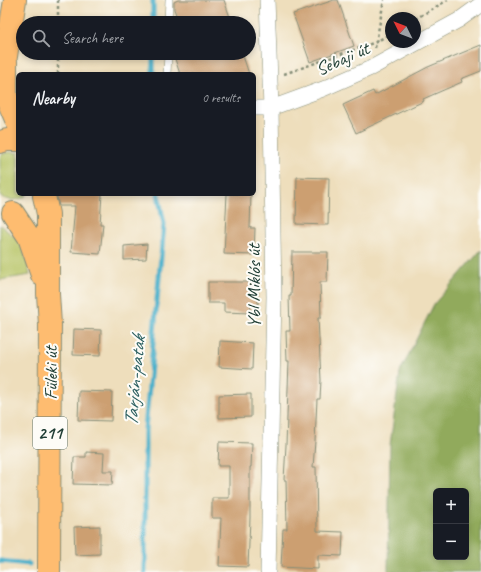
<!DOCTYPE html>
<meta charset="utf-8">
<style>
body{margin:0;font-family:Caveat,sans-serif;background:#242831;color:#f1f3f6}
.controls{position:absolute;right:12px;bottom:12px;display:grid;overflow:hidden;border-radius:6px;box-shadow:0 2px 6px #0003}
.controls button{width:36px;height:36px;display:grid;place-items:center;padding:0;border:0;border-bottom:1px solid #363941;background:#171b24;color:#f1f3f6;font:20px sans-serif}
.compass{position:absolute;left:385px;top:12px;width:36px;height:36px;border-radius:50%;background:#171b24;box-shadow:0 2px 6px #0003;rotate:312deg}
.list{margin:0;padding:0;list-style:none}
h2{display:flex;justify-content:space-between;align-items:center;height:52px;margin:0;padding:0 16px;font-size:17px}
h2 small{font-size:13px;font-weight:400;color:#9ea1a6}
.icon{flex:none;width:22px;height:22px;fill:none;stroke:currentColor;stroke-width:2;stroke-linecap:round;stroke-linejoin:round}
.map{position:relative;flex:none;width:481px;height:572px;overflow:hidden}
.search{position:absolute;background:#171b24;box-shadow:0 2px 6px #0003;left:16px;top:16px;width:240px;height:44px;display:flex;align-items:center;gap:10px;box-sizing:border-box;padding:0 14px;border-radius:22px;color:#9ea1a6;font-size:15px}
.panel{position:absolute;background:#171b24;box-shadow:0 2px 6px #0003;left:16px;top:72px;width:240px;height:124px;border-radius:6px}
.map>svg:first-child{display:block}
.green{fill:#b7c466;stroke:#6b804d}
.forest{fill:#91aa5b;stroke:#587448;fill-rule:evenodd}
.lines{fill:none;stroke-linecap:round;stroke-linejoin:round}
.stream{stroke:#4bb0ca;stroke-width:5}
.building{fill:#cc9f71}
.service-casing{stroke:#868e78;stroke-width:8}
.minor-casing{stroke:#868e78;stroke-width:16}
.primary-casing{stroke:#868e78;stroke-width:24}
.path{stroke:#868e78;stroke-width:2.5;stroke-dasharray:3 3;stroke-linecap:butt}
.service{stroke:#fff;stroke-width:7}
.minor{stroke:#fff;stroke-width:15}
.primary{stroke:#febc70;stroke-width:22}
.labels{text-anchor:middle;stroke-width:4;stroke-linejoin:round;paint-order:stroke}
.shield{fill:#fdfcf7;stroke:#62766e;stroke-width:1}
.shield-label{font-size:18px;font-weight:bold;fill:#1f3d34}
.street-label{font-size:19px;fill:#1f3d34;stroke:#fdfcf7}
.water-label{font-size:20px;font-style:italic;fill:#2c6061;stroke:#fdfcf7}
</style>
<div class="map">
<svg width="481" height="572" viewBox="0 0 481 572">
<rect width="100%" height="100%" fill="#fdfcf7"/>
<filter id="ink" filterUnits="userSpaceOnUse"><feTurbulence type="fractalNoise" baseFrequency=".025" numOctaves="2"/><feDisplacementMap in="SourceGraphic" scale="8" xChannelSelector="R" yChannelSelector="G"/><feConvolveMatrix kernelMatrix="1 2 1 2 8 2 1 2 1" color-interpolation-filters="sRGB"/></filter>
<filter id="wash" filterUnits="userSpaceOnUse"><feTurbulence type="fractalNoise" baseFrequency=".012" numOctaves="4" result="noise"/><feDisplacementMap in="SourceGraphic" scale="16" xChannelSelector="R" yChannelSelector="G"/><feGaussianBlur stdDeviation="0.9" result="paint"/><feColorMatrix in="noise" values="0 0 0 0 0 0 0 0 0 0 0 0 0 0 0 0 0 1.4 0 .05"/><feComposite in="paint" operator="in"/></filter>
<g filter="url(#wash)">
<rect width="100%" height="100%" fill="#eedebc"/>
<path class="green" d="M12 152 18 153V194H28C21 201 8 202 0 196V156L5 153Z
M0 225 19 241 25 255 30 275 0 280Z"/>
<path class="forest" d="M481 250V572H388L390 445 400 372 434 304ZM436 491H466V557H436Z"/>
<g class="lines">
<path class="stream" d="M153 23V0
M153 74V53
M0 561 29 564
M145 572V430L164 224 158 194"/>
</g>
<g id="blocks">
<path class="building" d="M178 0H224L232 23H179L174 9V2Z
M334 0H338L354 46 310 62 293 14Z
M481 45V71L461 79 462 82 423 99 424 101 356 133 343 105 373 91 375 95 428 67Z
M173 53H242L249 74H180Z
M297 177 329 178 328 225 296 224Z
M56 194H102L100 224H103L100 254 71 252 75 206H59Z
M227 194H251L250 228H255L254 255 224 254Z
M147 244 146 259 124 260V246Z
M292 252H328L327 282H320L321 318H318L321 380 320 399H317L315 441 313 467H316L317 531 343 532 342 556 318 555V569L281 567 283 529H287L286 480H284L286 445 289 361H287L286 331H290L289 296H291Z
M208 282H258V305H251L250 313 224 312V303H208Z
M74 329 101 330 100 356 73 355Z
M220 341 253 343 252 369 219 367Z
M79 391 112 392 111 421 78 420Z
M251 394V417L219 418V395Z
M219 442 252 443 251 467H250V518L248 567 219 566 221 518H212V498H229V466H218Z
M86 452 104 453 103 471H113L112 485 73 484 74 457H86Z
M100 526V554L75 555 74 527Z"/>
</g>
</g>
<g filter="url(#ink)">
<use href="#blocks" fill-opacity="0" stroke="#868e78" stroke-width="1"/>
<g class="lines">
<defs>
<path id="service" d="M168 23 169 0
M167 74 168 53"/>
<path id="minor" d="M267 0 271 108 274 297 268 572
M254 108H271L323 89 371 68 459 20 481 4"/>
<path id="primary" d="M6 62V96L18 124
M0 77 6 56 15 0
M0 142 7 140H18
M44 196 48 214V294L50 325 49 572
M13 213 29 237 42 275"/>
</defs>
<use href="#service" class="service-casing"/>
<use href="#minor" class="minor-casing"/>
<use href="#primary" class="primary-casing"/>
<path class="path" d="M58 0V23
M415 19 448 0
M375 48 384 0
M58 53V74
M284 74 376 42 391 33"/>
<use href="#service" class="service"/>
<use href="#minor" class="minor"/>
<use href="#primary" class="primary"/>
</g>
</g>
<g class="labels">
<rect class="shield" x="33" y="417" width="34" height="32" rx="3"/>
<g class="shield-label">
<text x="50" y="439">211</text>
</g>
<g class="street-label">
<text transform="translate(342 58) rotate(-24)" y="7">Sebaji út</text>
<text transform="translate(253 286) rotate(-90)" y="7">Ybl Miklós út</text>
<text transform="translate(50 373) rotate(-90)" y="7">Füleki út</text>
</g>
<g class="water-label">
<text transform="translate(134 381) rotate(-85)" y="7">Tarján-patak</text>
</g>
</g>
</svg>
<div class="controls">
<button>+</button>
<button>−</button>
</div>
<svg class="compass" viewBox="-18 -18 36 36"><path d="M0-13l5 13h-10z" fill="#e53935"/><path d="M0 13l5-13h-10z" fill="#9ea1a6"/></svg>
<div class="search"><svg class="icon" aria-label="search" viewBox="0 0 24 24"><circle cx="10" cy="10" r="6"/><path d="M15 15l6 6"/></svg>Search here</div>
<section class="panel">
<h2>Nearby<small>0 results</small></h2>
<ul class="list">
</ul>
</section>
</div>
